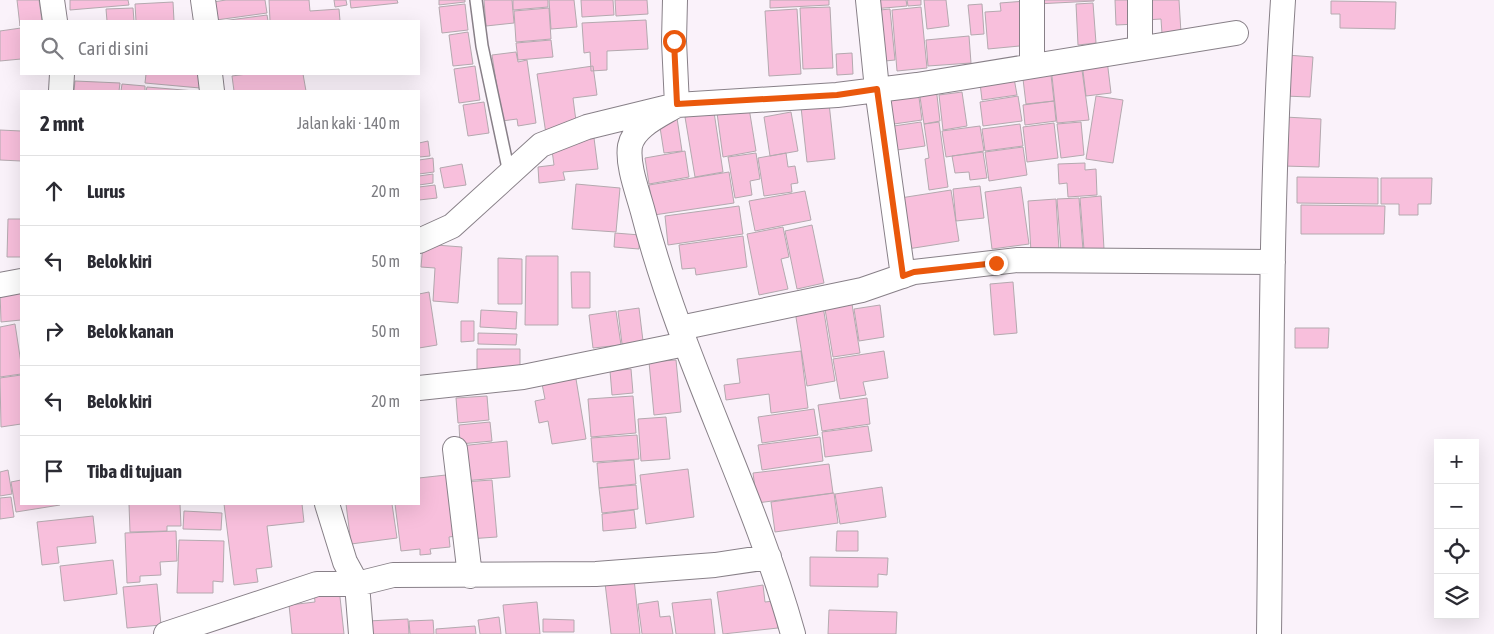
<!DOCTYPE html>
<html lang="id">
<meta charset="utf-8">
<style>
body{margin:0;font-family:"Asap Condensed",sans-serif;background:#f7f7f7;color:#2b2b33}
.controls{position:absolute;right:15px;bottom:15px;display:grid;overflow:hidden;border-radius:0px;box-shadow:0 5px 20px #0002}
.controls button{width:45px;height:45px;display:grid;place-items:center;padding:0;border:0;border-bottom:1px solid #e1e1e2;background:#fff;color:#2b2b33;font:25px sans-serif}
.stop{position:absolute;width:15px;height:15px;margin:-11px;border:4px solid #ea580c;border-radius:50%;background:#fff}
.stop.end{background:#ea580c;border-color:#fff;box-shadow:0 1px 5px #0008}
.list{margin:0;padding:0;list-style:none}
h2{display:flex;justify-content:space-between;align-items:center;height:65px;margin:0;padding:0 20px;font-size:21px}
h2 small{font-size:16px;font-weight:400;color:#7c7c81}
.list li{display:grid;grid-template-columns:32px 1fr auto;gap:15px;align-items:center;box-sizing:border-box;height:70px;padding:0 20px;border-top:1px solid #e1e1e2}
.list b{display:block;font-size:19px;white-space:nowrap}
.list em{font-size:16px;font-style:normal;color:#7c7c81}
.icon{flex:none;width:28px;height:28px;fill:none;stroke:currentColor;stroke-width:2;stroke-linecap:round;stroke-linejoin:round}
.map{position:relative;flex:none;width:1494px;height:634px;overflow:hidden}
.search{position:absolute;background:#fff;box-shadow:0 5px 20px #0002;left:20px;top:20px;width:400px;height:55px;display:flex;align-items:center;gap:12px;box-sizing:border-box;padding:0 18px;border-radius:0px;color:#7c7c81;font-size:19px}
.panel{position:absolute;background:#fff;box-shadow:0 5px 20px #0002;left:20px;top:90px;width:400px;height:415px;border-radius:0px}
.map>svg:first-child{display:block}
.building{fill:#f8bfdc;stroke:#b4a9af}
.lines{fill:none;stroke-linecap:round;stroke-linejoin:round}
.lane-casing{stroke:#888088;stroke-width:14}
.street-casing{stroke:#888088;stroke-width:26}
.lane{stroke:#fff;stroke-width:11}
.street{stroke:#fff;stroke-width:24}
.route{stroke:#ea580c;stroke-width:6}
</style>
<div class="map">
<svg width="1494" height="634" viewBox="0 0 1494 634">
<rect width="100%" height="100%" fill="#faf2fa"/>
<path class="building" d="M17 0H39L42 21H21L20 26Z
M70 0H128L129 5 70 10Z
M226 0H265L267 13 209 21 207 3Z
M269 0H309L310 11 339 9 340 21H270Z
M334 0H346L347 5 335 7Z
M350 0H397L398 3 351 8Z
M439 0H465V2L439 5Z
M484 0H512L514 23 486 26Z
M513 0H548V7L513 10Z
M549 0H574L577 27 551 29Z
M581 0H613L614 15 582 17Z
M615 0H647L648 14 616 16Z
M770 0H829V5L770 8Z
M873 0H906L907 6 873 9Z
M907 0H921V5L908 6Z
M924 0H946L949 26 927 29Z
M1036 0H1094V1L1036 4Z
M1115 0H1136L1137 24 1116 25Z
M1144 0H1179L1181 33 1162 34 1161 19 1145 20Z
M1026 1 1030 45 988 49 985 12 1001 11 1000 3Z
M1331 1 1396 2 1395 29 1340 28V14H1331Z
M173 2 174 21H136L135 4Z
M1093 3 1096 43 1078 45 1076 4Z
M465 4 468 30 442 33 439 7Z
M982 4 984 34 971 35 968 5Z
M830 7 833 68 803 69 800 8Z
M921 7 927 68 897 71 892 10Z
M133 8 134 21H107L106 9Z
M549 8 551 39 516 42 514 11Z
M797 9 801 74 769 76 765 11Z
M890 9 895 60 875 62 870 11Z
M267 15 268 21H222Z
M646 20 648 49 607 51V70L591 71 590 52 584 53 582 23Z
M21 28V59L0 61V31Z
M468 32 473 64 453 66 449 35Z
M969 36 971 63 928 66 926 40Z
M551 40 553 57 518 60 516 43Z
M516 52 518 62 527 60 536 123 518 126 517 119 502 121 492 55Z
M852 53 853 74 837 75 836 54Z
M1287 55 1313 57 1310 97 1284 96Z
M1107 60 1111 93 1086 96 1082 63Z
M1081 63 1089 120 1057 123 1051 67Z
M475 66 480 100 459 103 454 69Z
M593 66 597 95 573 98 577 129 546 134 537 74Z
M146 74H202L200 88 145 83Z
M247 74H303L306 91H234L232 76Z
M1051 75 1054 101 1026 104 1023 79Z
M1014 78 1017 95 982 100 980 83Z
M75 81 120 83 119 91H74Z
M122 84 145 86V91H121Z
M147 87 195 91H146Z
M936 87 940 121 924 124 919 90Z
M918 90 922 120 887 125 883 95Z
M962 92 967 126 943 130 939 95Z
M1018 96 1022 121 983 126 980 102Z
M1096 96 1123 100 1113 163 1086 159Z
M1054 101 1056 121 1025 125 1023 105Z
M484 102 489 133 468 136 463 105Z
M829 103 835 159 807 162 801 107Z
M749 108 756 151 723 157 717 113Z
M714 112 723 172 695 177 685 117Z
M791 112 798 151 770 156 764 117Z
M1285 117 1321 119 1319 167 1283 166Z
M677 118 682 151 664 153 659 121Z
M921 122 925 146 890 151 887 127Z
M939 122 948 187 929 190 925 159 929 158 924 124Z
M1081 122 1084 155 1061 158 1057 124Z
M1054 123 1058 158 1027 162 1023 127Z
M1020 124 1023 146 985 151 982 129Z
M980 126 984 151 946 157 942 131Z
M0 130 21 131V161L0 160Z
M594 138 598 169 563 172 565 180 539 183 538 167 554 165 551 143Z
M428 141 430 156 419 157V143Z
M1023 147 1027 175 989 181 985 152Z
M685 151 689 177 649 184 645 158Z
M983 152 987 178 970 180 969 172 955 173 952 156Z
M756 153 760 179 750 181 752 195 735 198 728 157Z
M786 153 788 167 795 166 798 183 791 184 792 192 764 196 758 158Z
M433 158 434 172 419 174V160Z
M1085 163V170L1096 169 1097 195 1068 197 1067 183 1059 184 1058 164Z
M462 164 466 185 444 188 440 168Z
M729 172 734 203 654 215 649 185Z
M433 174V183L419 185V176Z
M1297 177 1378 178V204L1297 203Z
M1381 178H1432L1431 204H1418V215H1399V204H1381Z
M576 184 620 188 616 232 572 229Z
M435 185 437 198 419 200V187Z
M980 186 984 218 956 221 953 189Z
M1021 187 1029 244 992 249 985 192Z
M951 190 959 241 901 250 894 199Z
M805 191 811 220 755 231 749 201Z
M1101 196 1104 249 1084 250 1080 198Z
M1079 198 1083 250 1061 252 1057 199Z
M1056 199 1059 250 1031 252 1028 201Z
M1301 205 1385 206 1384 234H1301Z
M739 206 743 234 668 245 665 216Z
M8 219H21V257H7Z
M812 225 824 283 797 289 785 231Z
M783 227 789 257 781 259 788 289 759 295 747 234Z
M615 233 640 235 639 249 614 247Z
M743 236 747 267 696 275 695 268 682 269 679 245Z
M423 244 462 247 458 303 433 301 435 268 421 267Z
M526 256H558V325H525Z
M498 258 522 259V304H498Z
M571 272H590V308H572Z
M1013 282 1017 333 994 335 990 284Z
M21 289V320L1 322 0 291Z
M429 292 437 345 419 348V294Z
M851 298 860 353 833 357 824 303Z
M880 305 884 337 859 341 854 309Z
M823 306 835 381 807 386 795 311Z
M639 308 643 341 622 344 618 311Z
M481 310 517 312 516 329 480 327Z
M616 311 621 345 593 348 589 315Z
M461 321H474V341L461 342Z
M15 324 21 363V374L0 377V327Z
M1295 328H1329L1328 348H1295Z
M478 333 517 334 516 345 478 344Z
M477 349H520V372H477Z
M801 351 808 408 771 413 769 394 726 400 724 385 740 383 737 359Z
M884 351 888 378 863 382 866 395 840 399 833 359Z
M676 360 681 412 654 415 649 362Z
M631 369 633 393 612 395 610 371Z
M21 375V424L1 427 0 378Z
M576 379 586 439 552 444 548 421 539 423 535 401 545 399 542 384Z
M487 396 489 420 458 423 456 398Z
M633 396 636 433 591 437 588 399Z
M867 398 870 424 822 431 818 405Z
M814 409 818 435 762 443 758 417Z
M666 417 670 459 641 461 638 419Z
M490 422 492 441 460 444 459 425Z
M868 426 872 451 825 457 822 432Z
M637 435 639 459 593 462 591 438Z
M820 437 823 461 762 470 758 445Z
M507 441 510 477 463 481 460 446Z
M634 460 636 484 599 488 597 463Z
M829 464 833 493 757 503 753 473Z
M688 469 694 517 646 524 640 475Z
M8 470 12 494 0 496V472Z
M455 474 463 535 449 537 450 547 430 549 431 554 420 555V549L401 551 395 504H419V478Z
M21 480V504H60V505L16 512 11 482Z
M492 480 497 537 468 539 463 482Z
M636 485 638 509 602 513 599 488Z
M882 487 886 517 840 524 835 494Z
M834 493 838 523 775 532 771 502Z
M11 497 14 517 0 519V498Z
M129 504H180L181 526H167V531L130 532Z
M224 504H302L304 522 267 526 272 567 256 569 258 582 234 585Z
M346 504H392L397 538 351 544Z
M634 510 636 528 603 531 602 514Z
M184 511 222 513 221 530 183 529Z
M93 516 96 543 57 547 59 563 42 565 37 522Z
M176 531 177 561 160 562 161 575 140 576V582L127 583 125 533Z
M837 531H858V551H836Z
M179 540 224 541 223 582 213 581V593H177Z
M810 557 888 558 887 575 878 574V587L810 586Z
M113 560 117 594 64 601 60 566Z
M634 579 640 634H611L605 583Z
M157 584 161 625 127 628 123 587Z
M763 585 765 602 774 601 778 628 723 634 717 592Z
M339 588 344 634H292L289 605 315 602 314 591Z
M711 599 715 634H676L672 603Z
M658 601 660 617 670 616 673 634H642L638 604Z
M537 602 540 634H506L503 605Z
M829 610 897 612 896 634H828Z
M499 617 501 634H480L478 620Z
M408 619 409 634H369L368 621Z
M543 619 574 620V632H543Z
M433 620 434 634H410L409 621Z
M475 626 476 634H436V629Z"/>
<g class="lines">
<defs>
<path id="lane" d="M476 0 482 46 509 173"/>
<path id="street" d="M52 0 55 21
M203 0 206 21
M675 0 674 41 677 105C661 115 634 126 630 146 627 165 638 193 643 212 680 357 753 490 793 634
M868 0 877 89 903 276
M1032 0V65
M1140 0V48
M210 74 212 91
M61 91 62 74
M419 241 452 226 541 145 587 127 677 105 837 95 917 85 1236 33
M0 285 21 281
M680 328 862 290 914 272 1018 260 1273 262
M419 388 523 377 685 344
M455 449 470 576
M327 504 345 562 357 584 361 634
M166 634 317 584H357L393 575 596 574 715 565 769 557
M1269 634C1272 423 1269 211 1283 0"/>
</defs>
<use href="#lane" class="lane-casing"/>
<use href="#street" class="street-casing"/>
<use href="#lane" class="lane"/>
<use href="#street" class="street"/>
</g>
<g class="lines">
<path class="route" d="M674 41 677 104 837 95 877 89 903 276 914 272 996 263"/>
</g>
</svg>
<div class="controls">
<button>+</button>
<button>−</button>
<button><svg class="icon" aria-label="locate" viewBox="0 0 24 24"><circle cx="12" cy="12" r="6"/><path d="M12 2v4M12 18v4M2 12h4M18 12h4"/></svg></button>
<button><svg class="icon" aria-label="layers" viewBox="0 0 24 24"><path d="M12 4l9 5-9 5-9-5zM3 14l9 5 9-5"/></svg></button>
</div>
<div class="stop" style="left:674px;top:41px"></div>
<div class="stop end" style="left:996px;top:263px"></div>
<div class="search"><svg class="icon" aria-label="search" viewBox="0 0 24 24"><circle cx="10" cy="10" r="6"/><path d="M15 15l6 6"/></svg>Cari di sini</div>
<section class="panel">
<h2>2 mnt<small>Jalan kaki · 140 m</small></h2>
<ul class="list">
<li><svg class="icon" aria-label="ahead" viewBox="0 0 24 24"><path d="M12 20V5M6 11l6-6 6 6"/></svg><div><b>Lurus</b></div><em>20 m</em></li>
<li><svg class="icon" aria-label="left" viewBox="0 0 24 24"><path d="M17 20v-9H6M10 6l-5 5 5 5"/></svg><div><b>Belok kiri</b></div><em>50 m</em></li>
<li><svg class="icon" aria-label="right" viewBox="0 0 24 24"><path d="M7 20v-9h11M14 6l5 5-5 5"/></svg><div><b>Belok kanan</b></div><em>50 m</em></li>
<li><svg class="icon" aria-label="left" viewBox="0 0 24 24"><path d="M17 20v-9H6M10 6l-5 5 5 5"/></svg><div><b>Belok kiri</b></div><em>20 m</em></li>
<li><svg class="icon" aria-label="arrive" viewBox="0 0 24 24"><path d="M6 21V4h12l-3 4 3 4H6"/></svg><div><b>Tiba di tujuan</b></div></li>
</ul>
</section>
</div>
